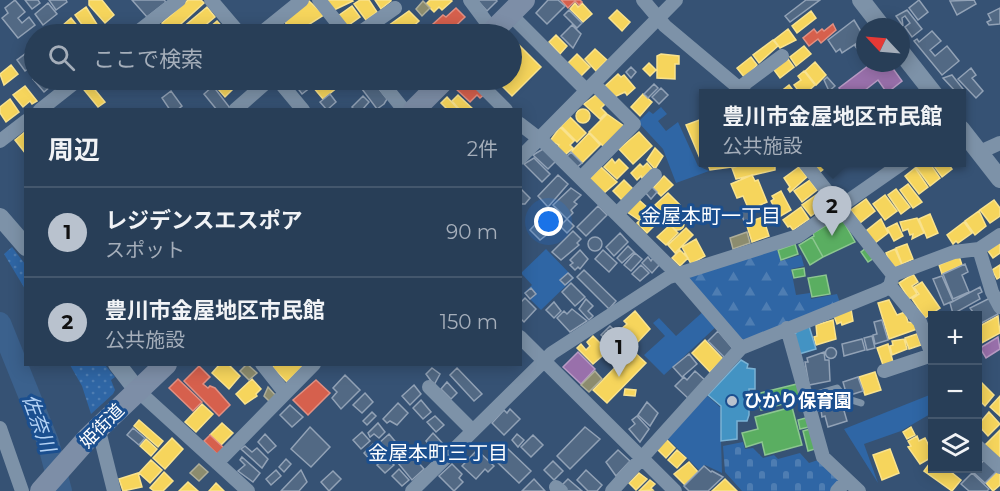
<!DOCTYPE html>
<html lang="ja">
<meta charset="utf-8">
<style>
body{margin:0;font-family:Montserrat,"Noto Sans JP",sans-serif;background:#30455d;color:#f1f3f6}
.controls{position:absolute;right:18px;bottom:18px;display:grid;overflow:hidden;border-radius:0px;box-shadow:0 3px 15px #0003}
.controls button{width:54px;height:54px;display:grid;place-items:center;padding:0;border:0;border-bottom:2px solid #44576d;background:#283e57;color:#f1f3f6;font:30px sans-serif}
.compass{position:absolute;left:856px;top:18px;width:54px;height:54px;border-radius:50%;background:#283e57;box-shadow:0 3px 15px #0003;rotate:296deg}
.you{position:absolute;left:549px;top:222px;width:21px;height:21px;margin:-15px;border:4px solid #fff;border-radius:50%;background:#1a73e8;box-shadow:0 0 0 9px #1a73e833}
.badge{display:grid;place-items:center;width:39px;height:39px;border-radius:50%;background:#b9c2ce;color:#111;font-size:20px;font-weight:700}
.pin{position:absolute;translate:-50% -50px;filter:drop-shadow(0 2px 3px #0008)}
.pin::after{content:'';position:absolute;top:32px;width:21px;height:18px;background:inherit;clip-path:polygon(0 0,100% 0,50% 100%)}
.popup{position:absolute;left:699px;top:89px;width:267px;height:78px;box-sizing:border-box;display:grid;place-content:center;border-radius:0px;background:#283e57;filter:drop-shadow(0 2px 4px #0005);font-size:20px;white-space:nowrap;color:#a5aeba}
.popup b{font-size:22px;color:#f1f3f6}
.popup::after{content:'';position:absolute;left:50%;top:100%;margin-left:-12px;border:12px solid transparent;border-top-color:#283e57}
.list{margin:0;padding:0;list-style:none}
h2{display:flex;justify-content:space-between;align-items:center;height:78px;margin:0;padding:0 24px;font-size:26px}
h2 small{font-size:20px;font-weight:400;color:#a5aeba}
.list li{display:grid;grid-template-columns:39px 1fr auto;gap:18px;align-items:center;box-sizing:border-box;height:90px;padding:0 24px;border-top:2px solid #44576d}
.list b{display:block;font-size:22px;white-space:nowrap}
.list p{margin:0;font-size:20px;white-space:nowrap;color:#a5aeba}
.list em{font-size:20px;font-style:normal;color:#a5aeba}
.icon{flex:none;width:33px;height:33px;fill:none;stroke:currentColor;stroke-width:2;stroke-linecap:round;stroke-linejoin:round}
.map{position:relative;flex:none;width:1000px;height:491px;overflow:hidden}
.search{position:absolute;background:#283e57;box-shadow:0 3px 15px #0003;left:24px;top:24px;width:498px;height:66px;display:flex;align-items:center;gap:15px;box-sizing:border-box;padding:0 21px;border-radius:33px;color:#a5aeba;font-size:22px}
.panel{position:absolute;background:#283e57;box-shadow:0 3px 15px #0003;left:24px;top:108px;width:498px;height:258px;border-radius:0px}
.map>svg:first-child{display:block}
.grass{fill:#2f66a5}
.forest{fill:url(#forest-firs)}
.cemetery{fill:url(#cemetery-stones)}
.park{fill:url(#park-dots)}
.homes{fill:#f6d55c;stroke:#f9e28d;stroke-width:1.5}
.shops{fill:#d6604d;stroke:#e29082;stroke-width:1.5}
.offices{fill:#9970ab;stroke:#b89bc4;stroke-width:1.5}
.schools{fill:#4393c3;stroke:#7bb3d5;stroke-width:1.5}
.public{fill:#5aae61;stroke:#8cc690;stroke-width:1.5}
.industry{fill:#8c8c6e;stroke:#aeae9a;stroke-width:1.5}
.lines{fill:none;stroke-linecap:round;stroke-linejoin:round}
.river{stroke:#3b618d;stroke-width:22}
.building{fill:#526984;stroke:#92a2b6;stroke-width:1.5}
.service{stroke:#7d92a8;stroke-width:7}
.minor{stroke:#7d92a8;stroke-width:14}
.tertiary{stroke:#7d92a8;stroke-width:18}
.primary{stroke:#7d8ea7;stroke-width:22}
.poi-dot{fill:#b9c2ce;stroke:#1b4f8f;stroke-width:2}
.labels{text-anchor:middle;stroke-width:6;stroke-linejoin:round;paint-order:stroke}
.poi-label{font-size:18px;font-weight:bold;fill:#fff;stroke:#1b4f8f;text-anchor:start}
.street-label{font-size:18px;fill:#fff;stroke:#1b4f8f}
.neighbourhood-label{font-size:20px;fill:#fff;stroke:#1b4f8f}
.water-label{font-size:20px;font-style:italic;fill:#b5d3f5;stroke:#1b4f8f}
</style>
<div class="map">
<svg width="1000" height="491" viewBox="0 0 1000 491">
<defs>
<pattern id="forest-firs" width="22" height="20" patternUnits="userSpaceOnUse" patternTransform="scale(1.5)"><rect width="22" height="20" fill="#2f66a5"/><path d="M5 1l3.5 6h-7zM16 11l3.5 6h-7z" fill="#4e7db2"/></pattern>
<pattern id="cemetery-stones" width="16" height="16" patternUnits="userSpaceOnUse" patternTransform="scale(1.5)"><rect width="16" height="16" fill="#2f66a5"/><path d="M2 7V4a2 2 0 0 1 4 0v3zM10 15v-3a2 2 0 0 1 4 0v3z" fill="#4e7db2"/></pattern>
<pattern id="park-dots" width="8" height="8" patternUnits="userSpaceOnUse" patternTransform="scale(1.5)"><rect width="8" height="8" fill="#2f66a5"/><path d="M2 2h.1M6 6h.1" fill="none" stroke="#4e7db2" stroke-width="1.8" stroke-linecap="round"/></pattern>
</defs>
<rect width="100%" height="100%" fill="#365274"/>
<path class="grass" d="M661 107 667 114 658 121 666 131 678 122 698 166 709 171 676 183 663 149 638 122 649 111 653 114Z
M546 249 574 278 541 310 524 293 532 285 521 273Z
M705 310 718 325 664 375 644 355 665 336 653 323 659 318 676 336Z
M705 394 720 407 722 473 705 465 699 470 666 437Z
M932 394V413L901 431 864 444 878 483 844 429Z"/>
<path class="forest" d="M776 247 781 261 801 255 804 266 791 269 796 295 810 293 811 299 837 294 841 306 742 341 687 280 689 274Z"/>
<path class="cemetery" d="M743 442 745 449 753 448 763 458 774 455 778 459 800 453 809 463 818 460 839 479 831 491H742L725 472 723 446Z"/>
<path class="park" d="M12 247 25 264V289L4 254Z
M70 365H105L115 377 111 380 115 390 113 394 91 414 82 386Z"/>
<path class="homes" d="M89 0H102L114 15 105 23 89 5Z
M188 0H201L204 3 171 33 162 23Z
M327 0H352L353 1 334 10Z
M360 0H369L377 12 366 20 354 4Z
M375 0H391V1L381 9Z
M430 0H451L452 1 442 10 439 7 434 12 426 4Z
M309 1 324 15 294 34 284 21Z
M575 3 578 7 582 3 592 14 583 22 570 9Z
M352 6 360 17 346 27 338 16Z
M86 7 98 26 88 33 75 15Z
M207 7 215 17 195 34H175Z
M617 10 630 22 622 31 609 18Z
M409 11 419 21 405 34H391L385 28Z
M811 11 816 18 797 33 792 26Z
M71 18 83 33 82 34H69L62 26Z
M217 21 226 31 222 34H202Z
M788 29 796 40 780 48 774 40Z
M556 35 567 46 560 54 549 42Z
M773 40 778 46 759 63 753 55Z
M515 41 541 67 512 96 496 80H512V45Z
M804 46 811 54 796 66 790 57Z
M595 49 607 60 596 71 585 59Z
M577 54 590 67 581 76 568 63Z
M661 54 679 56V64H675V79L657 78V56Z
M751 57 757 65 745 78 737 68Z
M788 59 794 67 780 78 774 70Z
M815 62 826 75 816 85 805 71Z
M649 63 656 70 650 76 643 69Z
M11 65 18 74 4 85 0 74Z
M804 71 815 85 806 93 804 90 800 93 794 85 801 80 798 76Z
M618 74 621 77 624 75 635 88 627 95 625 92 614 97 605 86Z
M87 80 105 102 98 107 80 85Z
M213 80H226L234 88 225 97 211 81Z
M229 80H244L236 87Z
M322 80H331L338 87 323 99 313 87Z
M389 80H406L395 88Z
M789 85 796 94H780V92Z
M25 86 37 101 32 104 30 101 23 107 13 95Z
M643 94 652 102 640 116 631 107Z
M458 95 474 110H460L452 101Z
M596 95 605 104 601 108 606 113 600 119 584 104Z
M447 97 459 110H448L441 103Z
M10 99 19 112 6 122 0 113V107Z
M576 116a7 7 0 1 1 14 0a7 7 0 1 1-14 0Z
M607 114 624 126 604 147 589 132Z
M570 117 586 133 577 142 561 126Z
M702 119 704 162 702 163 686 125Z
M560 127 574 141 570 145 573 148 565 155 557 147 559 145 550 141Z
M26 131V154L15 140Z
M639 132 652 146 633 164 619 149Z
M589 133 600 145 582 163 571 152Z
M655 148 663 156 655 169 647 160Z
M612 159 615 163 619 159 628 168 617 179 604 167Z
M707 162H730L731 167 710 170Z
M750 162H775V170L736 179 732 168Z
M812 162H829L830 164 820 172Z
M923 162H929L940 178 930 186 916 167Z
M931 162H947L952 169 942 177Z
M647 163 652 169 642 178 641 176 637 180 631 173 640 164 643 167Z
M601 167 617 182 604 193 589 179Z
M799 167 807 177 790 192 788 189 790 187 784 178Z
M915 168 928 187 919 194 905 176Z
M752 175 755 181 758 180 767 202 749 210 743 196 737 198 731 184Z
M664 176 673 185 661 196 653 188Z
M624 180 633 189 622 200 613 191Z
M810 180 817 190 802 202 794 191Z
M908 184 922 202 913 208 900 190Z
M896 189 910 207 901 214 888 195Z
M781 191 791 210 779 217 771 201 774 199 772 196Z
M668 193 680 205 677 207 680 211 675 216 670 211 666 216 655 205Z
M819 193 827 204 811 216 802 205Z
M885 195 897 211 885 220 873 204Z
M866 199 875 211 860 223 851 210Z
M639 200 649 209 639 220 627 212Z
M994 200 1000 208V216L990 223 980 210Z
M801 207 809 219 793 230 790 226 788 227 783 220Z
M652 208 662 218 647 233 637 223Z
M979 211 986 226 975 235 965 221Z
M930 214 938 233 927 238 919 219Z
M763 217 769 236 752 242 746 223Z
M672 224a6 6 0 1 1 12 0a6 6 0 1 1-12 0Z
M917 218 924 233 912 239 913 234 910 235 908 229 903 231 900 222Z
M881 219 888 233 875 243 866 231Z
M964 222 972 233 958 243 956 241 953 244 947 235Z
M897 223 903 236 894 241 887 228Z
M670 225 678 233 666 245 657 237Z
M686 228 693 235 675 253 668 245Z
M696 239 705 256 691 264 682 247Z
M1000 242V253L993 258 988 251Z
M907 244 913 259 902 264 896 248Z
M895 249 902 265 892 268 886 253Z
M680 250 688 258 680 266 672 258Z
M959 256 962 265 942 274 939 265Z
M1000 265V277L997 279 992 270Z
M913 274 918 282 912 286 917 294 909 299 899 283Z
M922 282 940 308 925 318 912 299 919 294 914 287Z
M889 300 897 315 905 312 908 322 915 323 917 329 889 339 878 303Z
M851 309 853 321 842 325 841 322 837 324 834 316Z
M635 311 650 329 635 345 620 330 627 324 624 321Z
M998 316 1000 333 978 345V327Z
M833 320 836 339 816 345 814 337 817 336 816 325Z
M917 334 921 345 909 349 905 338Z
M593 336 608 351 593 364 577 348 581 344 586 350 590 346 587 342Z
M904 339 907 349 892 355 890 346 893 345 892 341Z
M705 340 723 359 710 372 692 353Z
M888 344 893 362 883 365 877 348Z
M632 350 646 363 607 403 593 390Z
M220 364H228L240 376 229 389 212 373Z
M273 364H305L287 382 273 368Z
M875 372 881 390 865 395 859 377Z
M252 379 261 389 256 394 257 396 245 404 236 394Z
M981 382 994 395 985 406 978 399V386Z
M625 389 636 390 635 396 624 395Z
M1000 396V416L990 407Z
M202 404 213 414 196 432 185 422Z
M989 412 1000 424 988 436 978 425Z
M139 420 163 441 158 447 134 426Z
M222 423 233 433 221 445 210 435Z
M911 427 915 435 907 439 903 432Z
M1000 430V461L984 446Z
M917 436 919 441 925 438 932 452V457L920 464 908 447 911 446 908 441Z
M172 438 183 449 165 469 153 458Z
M146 439 157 449 151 456 140 446Z
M666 439 675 448 666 458 657 449Z
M890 449 899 473 882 480 873 455Z
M677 450 686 458 677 468 668 460Z
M151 460 162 470 150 483 139 473Z
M932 460V468H946L961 480 952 491 924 471Z
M689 462 698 472 685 485 674 474Z
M997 471 1000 474V485L993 491 986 483Z
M164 472 173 481 163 491H154L150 488Z
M138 473 142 487 123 491 119 479Z
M639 473 647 479 636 490 629 483Z
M725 479 737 491H712Z
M650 480 655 484 651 488 653 490 639 491Z
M188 482 198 491H179Z
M216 483 224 491H209Z"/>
<path class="shops" d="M561 0H580L582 2 579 5 575 1 568 8Z
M456 8 465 17 447 34H422L443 15 446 17Z
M833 24 836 30 821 43 818 39 809 46 803 38 814 29 817 33 822 29 824 31Z
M471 80 485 94 480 98 477 95 470 102 455 88 462 81 466 84Z
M199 366 210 377 203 384 208 388 210 386 215 388 230 405 219 416 184 381Z
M178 379 202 402 193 411 169 388Z
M316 380 330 393 308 415 293 400Z
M210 435 224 448 218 455 204 441Z"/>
<path class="offices" d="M872 63H889L902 81 887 93 878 80 860 94H843L839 88Z
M998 337 1000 349 986 358 980 348Z
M578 352 595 369 581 384 563 367Z"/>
<path class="schools" d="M809 326 816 349 799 354 794 334 796 333V330Z
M741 360 748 364 747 368 755 369V389H749V415L747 421H737V439L721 441V406L708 395Z"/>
<path class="public" d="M841 217 855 242 823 257 812 237 814 236 813 233Z
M812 237 823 257 810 265 799 245Z
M795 244 798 254 781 260 778 250Z
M866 248 874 258 868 262 861 252Z
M804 268 805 276 794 278 792 270Z
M826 275 830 294 812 297 808 278Z
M797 384 801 399 761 410 756 394Z
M792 407 802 445 765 455 762 442 746 447 742 433 758 429 755 417Z
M806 418 809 427 800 429 798 420Z
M810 429 815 449 808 451 803 431Z"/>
<path class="industry" d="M423 1 430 8 422 16 416 9Z
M747 232 750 243 733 249 730 238Z
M247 364 257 373 249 380 240 371Z
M595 371 602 379 589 392 581 385Z
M268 387 277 397 271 403 264 396Z
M199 464 208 472 199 481 190 473Z"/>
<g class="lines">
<path class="river" d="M0 323 48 442 61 491"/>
</g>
<path class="building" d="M15 0 25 12 18 18 22 23 29 17 35 25 18 38 2 18 8 13 5 8Z
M25 0H38L40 3 32 9Z
M49 0H66L67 2 56 10Z
M132 0H164L166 2 147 17Z
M477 0H496L497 1 487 11Z
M548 0H558L565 6 547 24 536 13Z
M806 0H820L790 22 785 16Z
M919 0 928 12 918 20 909 8Z
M974 0 976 4 957 15 950 1Z
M48 3 57 14 43 25 35 14Z
M1000 8V24L989 25 987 22 991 20 988 14Z
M569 10 582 23 577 28 564 15Z
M907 10 922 29 912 37 905 27 910 23 905 16 902 18 903 26 896 16Z
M854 20 865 38 842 53 840 49 836 52 828 40Z
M158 23 168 34H150L148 31Z
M284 25 290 33 288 34H281L277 30Z
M572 25 581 34 573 48 561 36Z
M932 31 941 41 930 50 935 56 947 46 959 61 942 75 914 41 917 39 919 42Z
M865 38V59L855 46Z
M33 48 34 64 25 71 17 60Z
M631 67 636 72 631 78 626 72Z
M971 68 976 75 972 78 983 91 976 98 958 79Z
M952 75 963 89 958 94 943 78Z
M827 77 835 86 829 91 824 80Z
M34 78V80H58L44 92 33 79Z
M296 80H320L302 94 293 82Z
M338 80H356L345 88Z
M358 80H372L387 99 384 104 377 109 356 81Z
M654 84 658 88 648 98 644 94Z
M213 86 230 108 227 110H217L204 94Z
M661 88 668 95 659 104 652 97Z
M171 91 182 106 177 110H170L162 98Z
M330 94 336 102 327 110 320 102Z
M363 96 369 102 362 110H355L352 107Z
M543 149 556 161 548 169 533 155Z
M571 152 582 163 576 168 566 157Z
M534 158 550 174 542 182 524 164Z
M558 175 568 184 548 207 538 196Z
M651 186 657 192 651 199 645 192Z
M520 188 530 198 525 204H520Z
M571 188 581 195 574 202 577 204 571 210 573 213 567 219 553 205Z
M598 206 607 215 586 236 577 227Z
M748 210 751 219 744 221 741 213Z
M543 216 545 218 548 216 558 226 540 240 530 230Z
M567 219 574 226 567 233 560 226Z
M573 231 581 239 577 243 579 245 561 260 552 252Z
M620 233 628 242 614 256 606 247Z
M588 244a7 7 0 1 1 14 0a7 7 0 1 1-14 0Z
M628 246 634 252 622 263 617 258Z
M580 250 588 259 580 269 578 267 575 270 570 265 573 263 570 260Z
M603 250 617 263 609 272 595 259Z
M635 253 642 259 631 271 624 265Z
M648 257 651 261 653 258 660 264 652 273 642 263Z
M965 264 968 272 962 275 969 292 953 299 943 274Z
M641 265 649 273 640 281 632 274Z
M584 270 616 301 609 309 577 277Z
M568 273 573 278 565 285 560 280Z
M942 276 953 301 944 305 933 279Z
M571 283 585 297 575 306 562 292Z
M980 287 982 292 978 294 980 299 953 314 950 303Z
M531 288 536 294 530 299 525 293Z
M525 298 536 309 524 322 520 318V303Z
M990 298 998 314 978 325V316H967L973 312 970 308Z
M586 299 593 306 588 311 593 316 589 320 579 309Z
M554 302 561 311 554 318 546 310Z
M572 309 587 321 570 332 557 318 564 311 567 314Z
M882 320 888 340 875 344 873 335 877 334 874 322Z
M610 326 622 337 608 351 605 348 610 343 601 335Z
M718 331 735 351 727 360 708 341Z
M872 336 875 348 867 350 864 338Z
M862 339 865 350 844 356 842 344Z
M825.5 353a5.5 5.5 0 1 1 11 0a5.5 5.5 0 1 1-11 0Z
M824 352 825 360H829L830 381 809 385 805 362H808L807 358Z
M689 354 697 364 682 377 673 367Z
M432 368 440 374 434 385 426 374Z
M457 368 482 394 474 401 450 375Z
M695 371 706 381 689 399 675 386 684 377 687 380Z
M345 375 360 390 341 409 332 398 337 392 333 388Z
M858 377 863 391 847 396 843 382Z
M447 382 457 393 451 399 441 389Z
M414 385 421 394 410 405 402 396Z
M365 393 373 402 362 413 353 405Z
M840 397 847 421 828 427 825 416 822 417 821 410 818 411 816 402Z
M421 400 431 412 423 419 413 408Z
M647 402 658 413 650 426 638 415Z
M398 403 408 413 397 425 390 421 387 423 383 419Z
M290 405 303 417 292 427 280 415Z
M510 409 520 419 504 435 492 423 504 410 507 413Z
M372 412 376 416 367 425 363 421Z
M435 416 444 425 436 432 427 422Z
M637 416 649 429 640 442 629 429 635 424 632 420Z
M378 423 385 432 379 438 374 434 370 437 368 433Z
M310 427 330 447 311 467 291 449Z
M585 427 600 439 570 469 557 456Z
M133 428 145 438 139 445 127 435Z
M362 432 370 441 361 449 353 440Z
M433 433 446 447 438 454 426 441Z
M265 434 276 446 268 453 258 442Z
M389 434 404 452 393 462 378 444Z
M517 434 524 440 518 447 512 440Z
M533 435 543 445 531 457 521 447Z
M373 444 381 453 372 462 364 453Z
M245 446 252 452 257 448 268 459 262 468 241 449Z
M508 449 531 471 519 483 496 461Z
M477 450 494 466 488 472 485 469 476 479 462 466Z
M618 450 630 461 616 476 606 462Z
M410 453 424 469 412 480 398 463Z
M242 457 260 473 253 482 238 471 245 465 240 460Z
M387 457 394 465 385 473 377 465Z
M286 459 291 464 284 472 279 467Z
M985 459 997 471 985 483 973 472Z
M553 461 563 471 554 480 544 470Z
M452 464 462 474 459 478 463 482 454 491 439 476Z
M704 466 711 472 712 471 723 477 708 491H689L684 486Z
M399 469 409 480 402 486 392 476Z
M276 470 281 476 271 485 266 479Z
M301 470 307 482 299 491H281Z
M586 470 602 485 597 491H588L577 480Z
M333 471 341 479 329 491 321 482Z
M972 473 989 489 987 491H969L961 484Z
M534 479 545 491H522Z
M568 479 582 491H566L561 486Z"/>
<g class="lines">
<path class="service" d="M806 397 837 388 845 398 861 403"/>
<path class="minor" d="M211 0 240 34
M319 0 346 34
M470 0 493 31
M643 0 665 26 746 94
M510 14 586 90
M135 34 179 0
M260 34 302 0
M358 34 395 8
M278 80 303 110
M380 80 404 110
M476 80 506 110
M739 88 782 56
M40 110 78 80
M235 110 269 80
M520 124 546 144 677 274 741 348
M0 141 26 121
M980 152 1000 143
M520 158 676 0
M804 162 893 275
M581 178 634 124 594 84
M617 214 655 175
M979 249 992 292 1000 307
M890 286 920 322 932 355
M787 328 823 457 859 491
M520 337 675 491
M262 364 285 393
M884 371 932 355
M429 387 472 430
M137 390 248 491
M98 427 114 491
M0 428 22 491
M978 447 1000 467
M217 463 314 364
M556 487 561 491
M412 491 552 353 669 277 798 236 904 162
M612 491 741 348 884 290 890 286 893 275 954 252 979 249 1000 235
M837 491 847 480"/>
<path class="tertiary" d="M861 0 882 27
M901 52 934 94
M961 129 1000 179
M0 217 26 247
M117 364 137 390"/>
<path class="primary" d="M490 34 524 0
M414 110 444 80
M41 491 88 438 166 364"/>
</g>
<circle class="poi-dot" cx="732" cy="401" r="6"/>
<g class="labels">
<g class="poi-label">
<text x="744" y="407">ひかり保育園</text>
</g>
<g class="street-label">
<text transform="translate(102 426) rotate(-45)" y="6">姫街道</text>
</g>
<g class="neighbourhood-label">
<text x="711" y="223">金屋本町一丁目</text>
<text x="438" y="460">金屋本町三丁目</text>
</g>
<g class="water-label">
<text transform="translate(39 423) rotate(70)" y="7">佐奈川</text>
</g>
</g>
</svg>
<div class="controls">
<button>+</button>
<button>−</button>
<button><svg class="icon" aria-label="layers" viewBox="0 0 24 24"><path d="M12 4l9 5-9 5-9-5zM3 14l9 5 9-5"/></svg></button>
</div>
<svg class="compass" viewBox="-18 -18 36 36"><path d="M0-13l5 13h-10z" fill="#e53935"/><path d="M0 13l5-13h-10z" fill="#a5aeba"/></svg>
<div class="you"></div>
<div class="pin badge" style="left:619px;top:377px">1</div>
<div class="pin badge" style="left:832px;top:236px">2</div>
<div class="popup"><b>豊川市金屋地区市民館</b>公共施設</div>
<div class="search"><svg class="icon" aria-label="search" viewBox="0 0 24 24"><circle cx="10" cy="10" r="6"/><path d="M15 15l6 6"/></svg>ここで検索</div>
<section class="panel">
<h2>周辺<small>2件</small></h2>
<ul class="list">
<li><span class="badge">1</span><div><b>レジデンスエスポア</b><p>スポット</p></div><em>90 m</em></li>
<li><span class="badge">2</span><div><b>豊川市金屋地区市民館</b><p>公共施設</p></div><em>150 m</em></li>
</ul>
</section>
</div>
